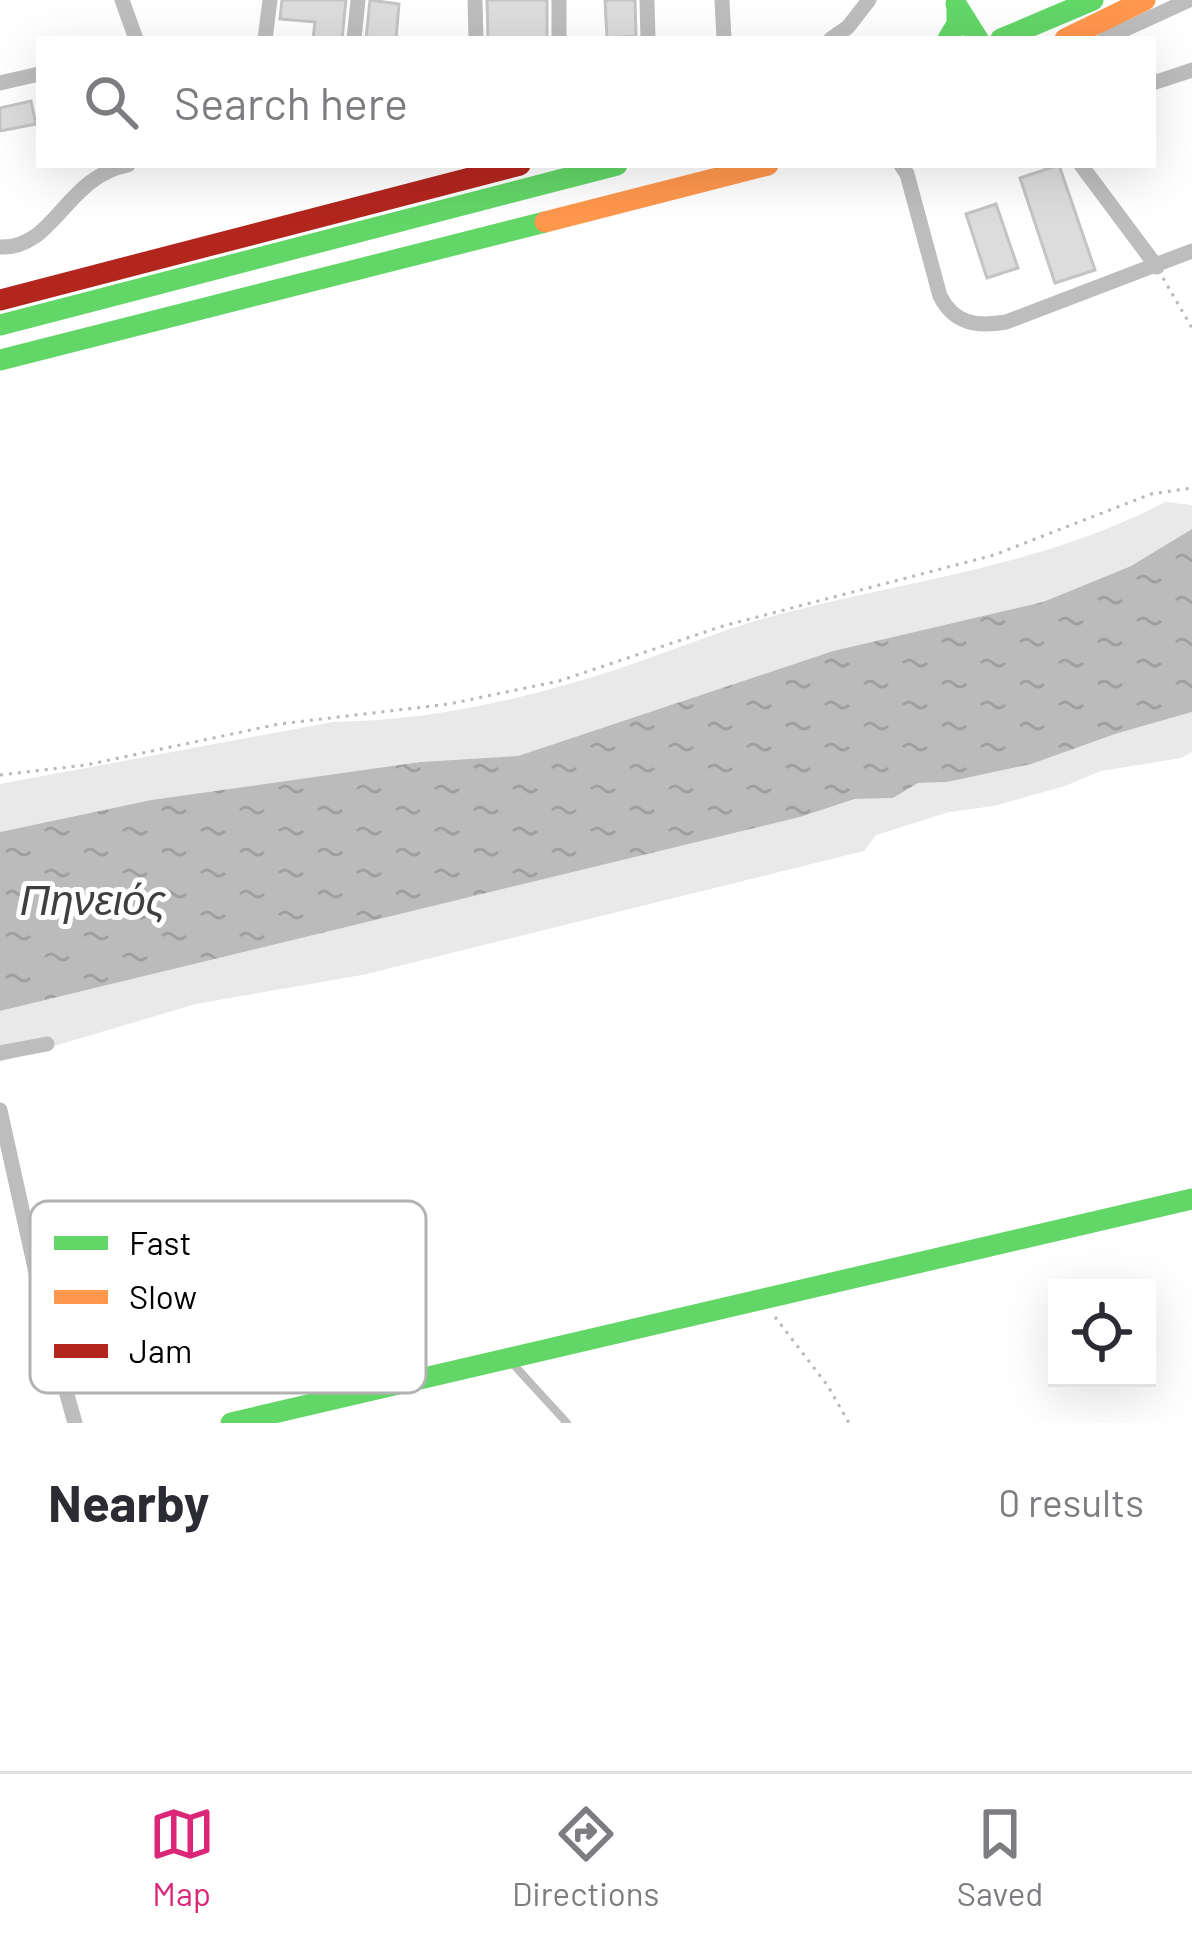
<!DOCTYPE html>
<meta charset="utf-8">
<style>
body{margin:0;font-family:Barlow,sans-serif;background:#f7f7f7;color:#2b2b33}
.controls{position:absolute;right:36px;bottom:36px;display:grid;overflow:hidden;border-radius:0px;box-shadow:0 12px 48px #0002}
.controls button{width:108px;height:108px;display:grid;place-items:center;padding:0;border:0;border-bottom:3px solid #e1e1e2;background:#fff;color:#2b2b33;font:60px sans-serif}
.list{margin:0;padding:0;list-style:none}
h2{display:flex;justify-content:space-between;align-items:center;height:156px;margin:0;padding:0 48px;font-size:51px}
h2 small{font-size:39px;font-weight:400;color:#7c7c81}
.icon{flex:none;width:66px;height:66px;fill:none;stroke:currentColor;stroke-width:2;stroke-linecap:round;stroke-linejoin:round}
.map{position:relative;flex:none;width:1192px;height:1423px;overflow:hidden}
.search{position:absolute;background:#fff;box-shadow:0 12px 48px #0002;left:36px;right:36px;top:36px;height:132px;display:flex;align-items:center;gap:30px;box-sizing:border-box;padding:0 42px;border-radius:0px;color:#7c7c81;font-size:45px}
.sheet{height:348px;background:#fff}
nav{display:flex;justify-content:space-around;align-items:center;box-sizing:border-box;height:168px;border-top:3px solid #e1e1e2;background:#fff;font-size:33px;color:#7c7c81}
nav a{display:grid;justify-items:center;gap:6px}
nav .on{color:#db2777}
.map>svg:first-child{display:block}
.green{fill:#e9e9e9}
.water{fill:url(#water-ripples)}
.building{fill:#dcdcdc;stroke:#c4c4c4;stroke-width:3}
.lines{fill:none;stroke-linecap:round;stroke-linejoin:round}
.path{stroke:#b8b8b8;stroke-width:3;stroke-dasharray:3 6;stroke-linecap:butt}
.lane{stroke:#bdbdbd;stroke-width:8}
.street{stroke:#bdbdbd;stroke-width:15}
.fast{stroke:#63d668;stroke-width:21}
.slow{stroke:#ff974d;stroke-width:21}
.jam{stroke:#b3261e;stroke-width:21}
.labels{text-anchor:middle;stroke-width:10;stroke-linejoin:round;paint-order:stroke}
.water-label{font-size:42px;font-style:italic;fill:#3f3f3f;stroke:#fff}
.key{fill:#fff;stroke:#b2b2b2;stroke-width:3}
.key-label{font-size:33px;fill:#000}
</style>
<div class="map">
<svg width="1192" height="1423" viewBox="0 0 1192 1423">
<defs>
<pattern id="water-ripples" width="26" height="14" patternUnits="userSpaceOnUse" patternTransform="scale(3)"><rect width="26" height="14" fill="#bbb"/><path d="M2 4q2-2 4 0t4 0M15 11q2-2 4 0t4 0" fill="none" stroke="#9f9f9f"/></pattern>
</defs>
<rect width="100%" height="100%" fill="#fff"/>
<path class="green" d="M1165 502 1192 505V529L1131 566 1043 602 833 651 518 756 420 762 151 800 0 832V784L333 722C429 721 526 699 618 669 669 652 720 630 773 616 903 581 1045 566 1165 502Z
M1192 712V752L1181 758 1101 771 1065 786 994 806 949 812 876 835 864 851 362 975 196 1004 0 1062V1011L800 817 856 799 893 798 918 783 947 782Z"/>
<path class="water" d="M1192 529V712L1115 734 1031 764 947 782 918 783 893 798 855 799 800 817 0 1011V832L151 800 420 762 518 756 833 651 1043 602 1131 566Z"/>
<path class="building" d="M282 0H346L342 39H313L315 22 280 19Z
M370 0 399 4 396 39H366Z
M487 0H547V39H488Z
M605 0H635L636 36 607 38Z
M31 101 36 124 0 131V108Z
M1059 165 1095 270 1055 283 1020 178Z
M996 204 1018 268 987 278 966 214Z"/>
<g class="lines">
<path class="path" d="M1163 278 1192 328
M0 775 86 765 279 724 449 704 559 681 723 626 994 555 1151 494 1192 488
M775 1317 828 1386 849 1423"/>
<path class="lane" d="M513 1364 567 1423"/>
<path class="street" d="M122 0 136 39
M475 0 476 39
M647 0 648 39
M722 0 724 39
M265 39 270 0
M354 39 358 0
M559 39V0
M831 39 848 27 869 0
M1104 39 1189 0
M0 83 39 74
M1153 83 1192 70
M901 165 907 174 940 296C954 324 977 327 1006 322L1192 251
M1081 165 1157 267
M0 247C54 250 65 177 128 165
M0 1053 47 1044
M0 1110 48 1327 75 1423"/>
<path class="fast" d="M956 4 978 39
M948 39 957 24V6
M1001 39 1093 0
M0 325 617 165
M0 360 545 222
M231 1423 1192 1199"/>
<path class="slow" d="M1065 39 1145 0
M545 222 768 165"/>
<path class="jam" d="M0 300 520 165"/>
</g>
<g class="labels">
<g class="water-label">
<text x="93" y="915">Πηνειός</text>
</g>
</g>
<rect x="30" y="1201" width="396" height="192" rx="18" class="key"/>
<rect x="54" y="1236" width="54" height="14" fill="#63d668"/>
<rect x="54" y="1290" width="54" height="14" fill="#ff974d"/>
<rect x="54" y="1344" width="54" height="14" fill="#b3261e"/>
<g class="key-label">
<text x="129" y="1255">Fast</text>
<text x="129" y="1309">Slow</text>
<text x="129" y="1363">Jam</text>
</g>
</svg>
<div class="controls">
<button><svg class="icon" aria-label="locate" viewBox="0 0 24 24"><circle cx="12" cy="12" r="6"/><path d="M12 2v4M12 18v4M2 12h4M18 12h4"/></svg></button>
</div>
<div class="search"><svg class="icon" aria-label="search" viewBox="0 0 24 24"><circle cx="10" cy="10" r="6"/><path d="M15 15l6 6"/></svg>Search here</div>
</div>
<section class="sheet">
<h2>Nearby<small>0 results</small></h2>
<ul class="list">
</ul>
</section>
<nav>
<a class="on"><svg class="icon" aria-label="map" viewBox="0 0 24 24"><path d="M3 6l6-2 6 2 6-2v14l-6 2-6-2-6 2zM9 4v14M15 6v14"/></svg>Map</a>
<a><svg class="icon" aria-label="directions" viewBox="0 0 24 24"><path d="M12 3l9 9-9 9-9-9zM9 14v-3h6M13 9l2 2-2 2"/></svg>Directions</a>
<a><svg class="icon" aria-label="saved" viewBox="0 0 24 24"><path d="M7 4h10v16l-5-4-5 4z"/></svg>Saved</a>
</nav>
